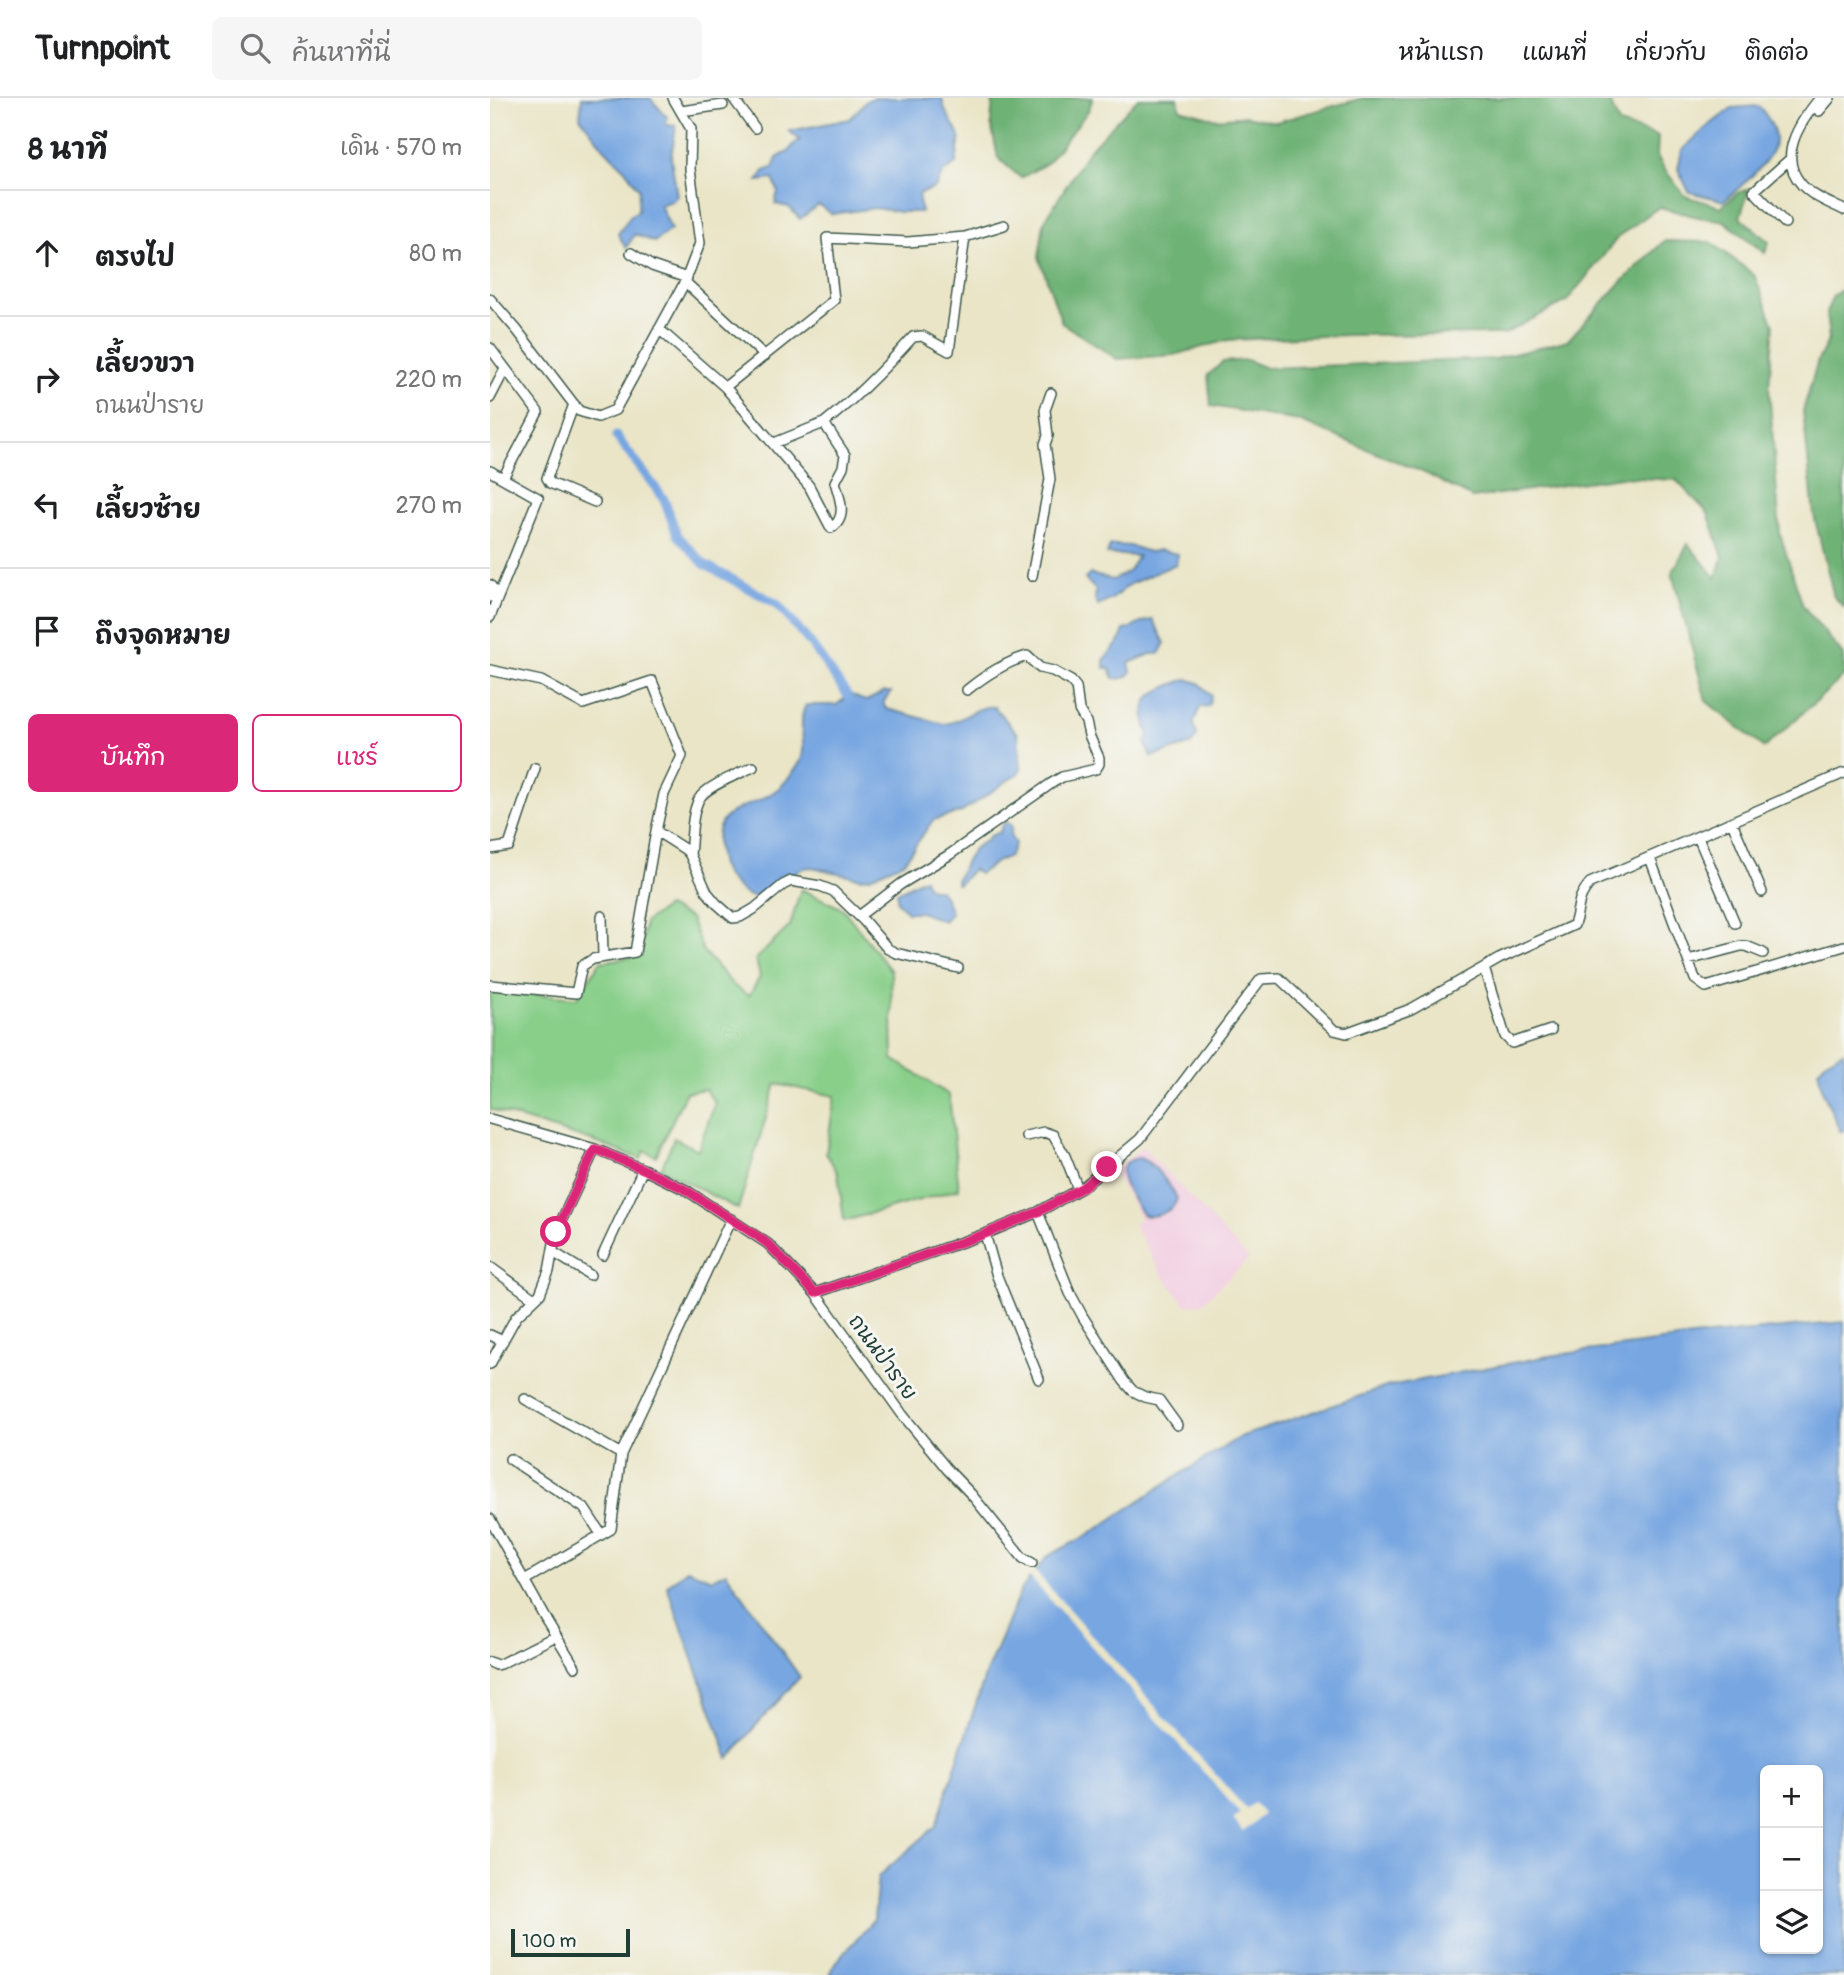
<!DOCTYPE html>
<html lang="th">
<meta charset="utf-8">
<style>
body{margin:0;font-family:Pangolin,"Playpen Sans Thai",sans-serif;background:#f6f6f6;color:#202124}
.controls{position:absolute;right:21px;bottom:21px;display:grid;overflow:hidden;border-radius:10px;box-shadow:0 2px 5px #0004}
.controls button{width:63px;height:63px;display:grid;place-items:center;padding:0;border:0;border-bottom:2px solid #e0e0e0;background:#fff;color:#202124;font:35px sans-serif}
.scale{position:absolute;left:21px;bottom:18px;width:119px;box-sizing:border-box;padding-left:7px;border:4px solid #1f3d34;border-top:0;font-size:19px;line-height:24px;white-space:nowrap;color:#1f3d34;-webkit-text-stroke:5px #f6f6f2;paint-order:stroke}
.stop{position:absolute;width:21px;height:21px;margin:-16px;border:5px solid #db2777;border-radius:50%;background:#fff}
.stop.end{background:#db2777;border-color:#fff;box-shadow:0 2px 7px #0008}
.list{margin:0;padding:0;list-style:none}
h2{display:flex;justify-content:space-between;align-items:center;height:91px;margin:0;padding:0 28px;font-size:30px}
h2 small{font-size:23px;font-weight:400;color:#757577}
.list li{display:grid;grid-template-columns:46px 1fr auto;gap:21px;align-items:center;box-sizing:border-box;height:126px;padding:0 28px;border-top:2px solid #e0e0e0}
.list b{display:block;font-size:26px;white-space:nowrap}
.list p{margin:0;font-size:23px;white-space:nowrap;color:#757577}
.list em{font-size:23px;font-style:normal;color:#757577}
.actions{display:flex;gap:14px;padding:21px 28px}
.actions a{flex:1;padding:16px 0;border:2px solid #db2777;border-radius:10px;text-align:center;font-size:24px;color:#db2777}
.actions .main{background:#db2777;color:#fff}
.icon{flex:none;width:38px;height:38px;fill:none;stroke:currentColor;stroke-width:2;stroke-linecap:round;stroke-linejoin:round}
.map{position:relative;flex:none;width:1354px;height:1877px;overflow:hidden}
header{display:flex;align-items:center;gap:42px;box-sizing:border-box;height:98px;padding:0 35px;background:#fff;border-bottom:2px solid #e0e0e0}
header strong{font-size:33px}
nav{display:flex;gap:38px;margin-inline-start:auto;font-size:24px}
.search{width:490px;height:63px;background:#f6f6f6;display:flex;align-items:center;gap:18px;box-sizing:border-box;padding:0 24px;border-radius:10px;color:#757577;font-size:26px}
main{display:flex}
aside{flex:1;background:#fff}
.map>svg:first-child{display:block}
.built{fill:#f2cfe2}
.green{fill:#89cf8a;stroke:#54865f;stroke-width:2}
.forest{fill:#6eb276;stroke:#467855;stroke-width:2}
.water{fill:#77a6e1;stroke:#4b728a;stroke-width:2;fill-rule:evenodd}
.pier{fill:#eae5c7}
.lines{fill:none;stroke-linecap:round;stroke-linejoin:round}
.canal{stroke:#77a6e1;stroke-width:9}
.minor-casing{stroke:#3d564a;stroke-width:12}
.minor{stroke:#fff;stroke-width:9}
.route{stroke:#db2777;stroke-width:9}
.labels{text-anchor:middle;stroke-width:6;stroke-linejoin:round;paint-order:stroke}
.street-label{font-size:21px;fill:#1f3d34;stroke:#f6f6f2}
</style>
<header>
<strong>Turnpoint</strong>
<div class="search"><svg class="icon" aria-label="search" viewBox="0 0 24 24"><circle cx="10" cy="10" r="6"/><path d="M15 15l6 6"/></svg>ค้นหาที่นี่</div>
<nav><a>หน้าแรก</a><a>แผนที่</a><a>เกี่ยวกับ</a><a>ติดต่อ</a></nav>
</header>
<main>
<aside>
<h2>8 นาที<small>เดิน · 570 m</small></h2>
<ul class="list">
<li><svg class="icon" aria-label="ahead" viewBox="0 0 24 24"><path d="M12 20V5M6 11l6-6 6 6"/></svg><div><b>ตรงไป</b></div><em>80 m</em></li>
<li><svg class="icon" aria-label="right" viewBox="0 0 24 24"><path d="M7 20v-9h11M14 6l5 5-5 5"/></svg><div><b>เลี้ยวขวา</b><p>ถนนป่าราย</p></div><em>220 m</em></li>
<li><svg class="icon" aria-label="left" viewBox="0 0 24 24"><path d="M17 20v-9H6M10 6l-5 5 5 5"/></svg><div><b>เลี้ยวซ้าย</b></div><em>270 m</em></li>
<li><svg class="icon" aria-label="arrive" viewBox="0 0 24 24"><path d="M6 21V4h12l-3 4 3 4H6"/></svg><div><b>ถึงจุดหมาย</b></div></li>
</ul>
<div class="actions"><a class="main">บันทึก</a><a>แชร์</a></div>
</aside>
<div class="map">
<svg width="1354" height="1877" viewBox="0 0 1354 1877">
<rect width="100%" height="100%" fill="#f6f6f2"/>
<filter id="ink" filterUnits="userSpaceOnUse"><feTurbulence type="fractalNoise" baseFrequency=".0143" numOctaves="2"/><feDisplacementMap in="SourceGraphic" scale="14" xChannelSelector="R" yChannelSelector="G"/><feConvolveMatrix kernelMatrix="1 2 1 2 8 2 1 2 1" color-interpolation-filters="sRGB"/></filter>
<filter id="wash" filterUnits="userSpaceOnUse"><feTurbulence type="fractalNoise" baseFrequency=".00686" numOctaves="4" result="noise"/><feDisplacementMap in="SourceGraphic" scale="28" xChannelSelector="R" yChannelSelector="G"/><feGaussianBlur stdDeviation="1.57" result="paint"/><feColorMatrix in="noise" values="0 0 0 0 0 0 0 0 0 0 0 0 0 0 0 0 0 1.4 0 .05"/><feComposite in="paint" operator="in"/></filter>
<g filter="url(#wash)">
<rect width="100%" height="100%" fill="#eae5c7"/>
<path class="built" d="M653 1049 759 1161 711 1206 696 1207 672 1177 643 1126 651 1121 624 1075 631 1066Z"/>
<path class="green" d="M311 791 353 811 401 873 403 961 459 997 469 1091 354 1123 348 1075 336 1055 345 998 286 986 248 1111 171 1071 184 1040 208 1052 225 1005 215 991 196 994 166 1058 154 1053 151 1061 102 1043 0 1011V892L87 900 110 864 150 858 155 824 177 809 200 820 213 853 243 887 259 898 270 879 266 861 300 828Z"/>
<path class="forest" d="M503 0H603L598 13 557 65 531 80 508 60 501 26Z
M648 0H687L690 11 727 21 755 18 786 24 873 0H1123L1121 7 1129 26 1168 38 1167 58 1175 72 1195 98 1231 109 1248 95 1259 91 1250 119 1279 144 1275 155 1234 123 1208 119 1169 109 1129 138 1077 203 1014 236 858 237 738 242 684 257 627 261 572 225 549 159 554 124 598 53Z
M1174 143 1221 144 1264 177 1284 227 1279 289 1290 436 1313 508 1354 558V578L1274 650 1216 603 1182 475 1198 446 1226 480 1233 459 1218 415 1186 382 1131 379 982 400 937 376 809 323 721 308 718 277 733 264 757 262 776 270 1004 261 1078 242 1130 186Z
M1354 190V509L1344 499 1324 417 1313 313 1328 262 1339 241 1336 215 1343 198Z"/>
<path class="water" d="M92 0H160L177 19 176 27 186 28 181 59 187 98 182 103 170 107 181 131 164 144 145 136 136 150 128 136 141 117 148 113 149 91 137 74 114 50 90 19Z
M383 0H452L455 12 470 39 466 66 453 75 445 90 428 96 431 114H410L385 110 342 116 329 107 310 121 299 109 285 106 288 93 283 81 268 83 274 73 283 70 287 60 298 54 305 45 310 42 299 33 360 21 376 3Z
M1269 8C1276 17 1283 26 1285 38 1288 60 1249 89 1234 103L1199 94 1188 71 1192 52 1217 29 1242 10Z
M620 447 641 448 659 454 669 452 688 456 686 466 640 486 622 501 608 508 605 501 606 492 595 481 600 476 623 482 639 473 648 458 617 456Z
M663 522 675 545 669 556H661L639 565 641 574C637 581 631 581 624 580L619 570H615L614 562 630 543 634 532C646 530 649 523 663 522Z
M697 581 709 585 721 597 719 608 710 609 703 626 707 638 702 646 661 659 655 645 659 638C644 597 664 594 697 581Z
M394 594H401L394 603V608L397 611 454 626C472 625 487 606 504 609L528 636 531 671 527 676 472 714 443 722 414 764 380 779 371 780 321 769C296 771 282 798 265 799 255 799 245 788 239 781 231 772 230 764 228 752 220 708 260 712 285 693 293 688 301 677 307 669 321 651 305 626 316 607H346C367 593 353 595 376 603Z
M517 724 522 729 520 738 525 745 519 759 508 763 489 776 483 771 469 786H466V782C475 767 480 748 498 742L499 738 510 734 512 727Z
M434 780 436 786 441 791H449L455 799 461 815 454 823 430 814H417L407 803V794Z
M1354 953V1033H1350L1333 994 1328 972 1336 963Z
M649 1060C664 1064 680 1087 687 1100 685 1113 663 1122 652 1116 642 1100 614 1065 649 1060Z
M1354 1224V1877H339L343 1868 384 1821 388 1779 446 1728 496 1575 531 1492 558 1458 600 1436 667 1391 750 1339 899 1288 1059 1258 1210 1238ZM1275 1672H1328V1851H1275Z
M197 1471 222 1481 236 1474 310 1579 262 1632 239 1661 177 1488Z"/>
<path class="pier" d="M543 1471 756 1711 764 1705 773 1716 753 1734 743 1721 750 1715 538 1477Z"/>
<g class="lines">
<path class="canal" d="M126 338 174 401 187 437 214 466 287 506 321 546 358 598"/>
</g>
</g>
<g filter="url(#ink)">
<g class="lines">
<defs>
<path id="minor" d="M243 0 265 30
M1330 0C1310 24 1286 59 1312 87 1323 99 1340 105 1354 112
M191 13 233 7
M1329 13 1340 0
M1295 125 1264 93 1300 61
M141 155 162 168 197 180
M195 184 275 258
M0 201 27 232 89 313 108 319 125 312 195 184 210 145 200 71 201 31 183 0
M169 231 235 289 319 388 341 430C358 420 350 401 345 384L353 369 355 357 334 325 284 345
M0 250 48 314 13 380
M235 289 344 202 337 140 418 144 475 139 514 127
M0 300 15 271
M84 306 57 380 60 385 105 404
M334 325C367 299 395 270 423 239L432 238 459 253 475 139
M0 373 48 400 0 519
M542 478 560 381 555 346 558 338 555 312 561 295
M0 487 3 491 0 499
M0 572 51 583 93 606 162 583 192 658 174 696 166 733 145 854 103 861 92 868 86 895 0 887
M1242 724 1272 794
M166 733 196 752 200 757 217 794 226 805 243 820 250 819 264 811 293 787 301 783 330 788 343 793 374 823 398 851 406 855 468 870
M1208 739 1245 825
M0 751 19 748 45 670
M200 757C202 740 201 717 209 701 216 688 249 676 263 669
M1160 760 1205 881 1216 889 1354 848
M112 818 113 859
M369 818 411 786 459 757 562 685 572 679 606 671 609 666V660L599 637 596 624 589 612 586 589 581 583 563 573 550 570 537 558C514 565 496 577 477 592
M1198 862 1251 848H1256L1273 855
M994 870 1015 938 1022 945 1061 932
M0 1021 105 1051 153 1071 196 1092 278 1146 325 1195 412 1316 457 1371 481 1396 533 1460 542 1465
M536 1038 554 1034 563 1037 575 1058 588 1091
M548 1114 580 1195 593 1219 634 1283 643 1293 655 1299 669 1302 687 1327
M495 1136 507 1178 549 1281
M63 1154 100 1177
M113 1157 153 1071
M0 1169 43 1200
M325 1195 495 1136 548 1114 593 1089 650 1041 771 881 789 880 844 932 856 935 921 911 1009 861 1084 827C1091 807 1085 803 1100 785L1354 675
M0 1237 13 1243
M0 1266 26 1219 50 1196 59 1173 66 1134 105 1051
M35 1301 131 1356
M20 1361 94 1410 111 1436
M0 1421 57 1523 85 1569
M38 1480 121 1431 131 1356 241 1121
M0 1564 6 1567 10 1566 66 1538"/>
</defs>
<use href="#minor" class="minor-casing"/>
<use href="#minor" class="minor"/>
</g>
</g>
<g class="lines" filter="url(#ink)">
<path class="route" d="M66 1134 105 1051 153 1071 196 1092 267 1138 278 1146 325 1195 495 1136 548 1114 593 1089 617 1069"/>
</g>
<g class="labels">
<g class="street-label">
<text transform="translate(393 1259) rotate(54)" y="7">ถนนป่าราย</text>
</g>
</g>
</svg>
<div class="controls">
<button>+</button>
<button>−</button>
<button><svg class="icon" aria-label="layers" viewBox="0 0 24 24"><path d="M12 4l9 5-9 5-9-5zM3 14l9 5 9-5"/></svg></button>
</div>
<div class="scale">100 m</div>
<div class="stop" style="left:66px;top:1134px"></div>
<div class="stop end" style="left:617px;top:1069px"></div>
</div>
</main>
